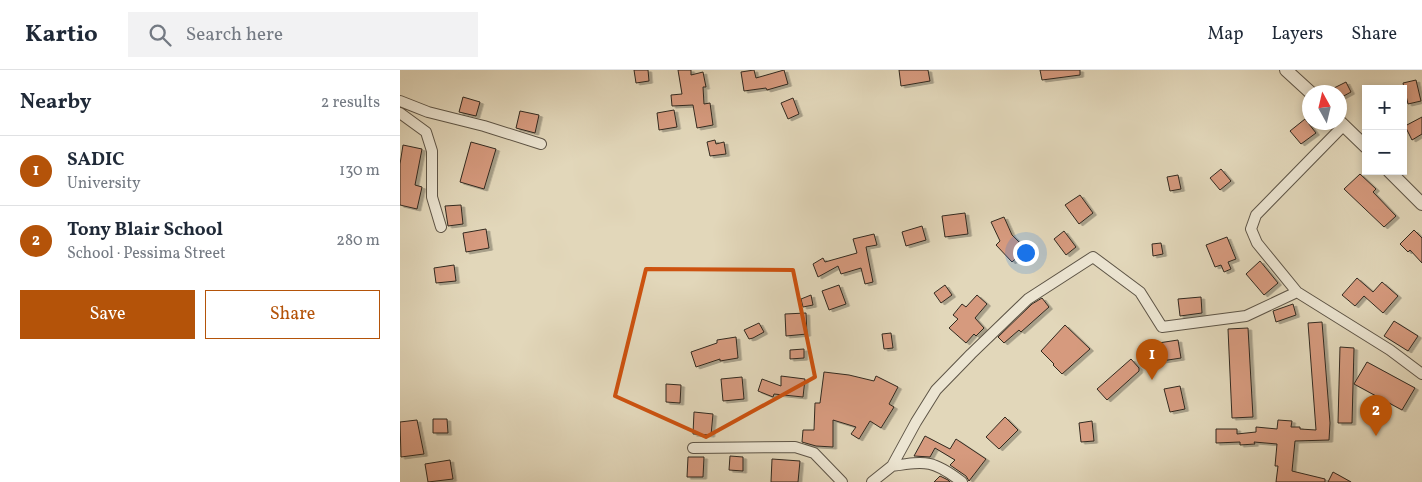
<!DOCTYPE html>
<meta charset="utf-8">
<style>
body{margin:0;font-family:Vollkorn,serif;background:#f2f2f3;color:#1f2937}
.controls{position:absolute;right:15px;top:15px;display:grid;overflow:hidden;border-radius:0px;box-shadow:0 2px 8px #0003}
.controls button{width:45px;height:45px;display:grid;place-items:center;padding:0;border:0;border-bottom:1px solid #e0e1e3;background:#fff;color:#1f2937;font:25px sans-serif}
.compass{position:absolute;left:902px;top:15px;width:45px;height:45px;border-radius:50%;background:#fff;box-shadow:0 2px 8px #0003;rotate:352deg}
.you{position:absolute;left:625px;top:182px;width:18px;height:18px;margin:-12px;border:4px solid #fff;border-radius:50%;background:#1a73e8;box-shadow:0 0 0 8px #1a73e833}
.badge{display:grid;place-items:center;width:32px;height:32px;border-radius:50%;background:#b45309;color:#fff;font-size:16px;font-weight:700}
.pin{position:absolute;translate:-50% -41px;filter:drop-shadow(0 1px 2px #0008)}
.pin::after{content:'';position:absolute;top:26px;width:18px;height:15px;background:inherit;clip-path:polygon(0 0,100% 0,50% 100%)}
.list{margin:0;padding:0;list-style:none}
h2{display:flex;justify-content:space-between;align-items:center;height:65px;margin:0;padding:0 20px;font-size:21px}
h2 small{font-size:16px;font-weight:400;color:#747a83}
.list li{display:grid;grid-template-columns:32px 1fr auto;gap:15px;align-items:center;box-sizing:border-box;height:70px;padding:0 20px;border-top:1px solid #e0e1e3}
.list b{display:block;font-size:19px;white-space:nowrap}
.list p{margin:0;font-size:16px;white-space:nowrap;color:#747a83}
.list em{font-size:16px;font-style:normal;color:#747a83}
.actions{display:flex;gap:10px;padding:15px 20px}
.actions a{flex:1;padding:11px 0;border:1px solid #b45309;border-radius:0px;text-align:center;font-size:18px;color:#b45309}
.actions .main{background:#b45309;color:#fff}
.icon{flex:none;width:28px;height:28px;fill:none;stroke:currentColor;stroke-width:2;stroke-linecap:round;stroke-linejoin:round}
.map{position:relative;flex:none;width:1022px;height:412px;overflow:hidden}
header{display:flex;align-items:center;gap:30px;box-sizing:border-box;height:70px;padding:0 25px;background:#fff;border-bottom:1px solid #e0e1e3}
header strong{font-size:24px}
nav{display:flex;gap:28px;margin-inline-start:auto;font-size:18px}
.search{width:350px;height:45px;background:#f2f2f3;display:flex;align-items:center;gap:12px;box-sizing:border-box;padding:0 18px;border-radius:0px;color:#747a83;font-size:19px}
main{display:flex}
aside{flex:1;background:#fff}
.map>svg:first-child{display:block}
.building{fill:#d69a7e;stroke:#31291f;filter:url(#shadow)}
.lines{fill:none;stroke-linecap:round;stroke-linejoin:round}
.minor-casing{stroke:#5d5446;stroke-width:12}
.tertiary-casing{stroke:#5d5446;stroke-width:14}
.minor{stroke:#ece5d2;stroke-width:10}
.tertiary{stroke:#ece5d2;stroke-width:12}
.marked{fill:none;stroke:#cd520f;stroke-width:4;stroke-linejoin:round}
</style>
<header>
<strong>Kartio</strong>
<div class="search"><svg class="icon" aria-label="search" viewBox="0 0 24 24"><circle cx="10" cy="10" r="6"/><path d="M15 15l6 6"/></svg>Search here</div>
<nav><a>Map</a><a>Layers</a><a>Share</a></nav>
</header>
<main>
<aside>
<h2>Nearby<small>2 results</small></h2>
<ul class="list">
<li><span class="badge">1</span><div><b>SADIC</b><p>University</p></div><em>130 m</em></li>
<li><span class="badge">2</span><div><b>Tony Blair School</b><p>School · Pessima Street</p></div><em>280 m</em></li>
</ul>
<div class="actions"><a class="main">Save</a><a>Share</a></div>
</aside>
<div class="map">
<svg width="1022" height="412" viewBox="0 0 1022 412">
<defs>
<filter id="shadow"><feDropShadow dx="3.5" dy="2" stdDeviation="0" flood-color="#0004"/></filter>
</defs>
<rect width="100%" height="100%" fill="#e2d7ba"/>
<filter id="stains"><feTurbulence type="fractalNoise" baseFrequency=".004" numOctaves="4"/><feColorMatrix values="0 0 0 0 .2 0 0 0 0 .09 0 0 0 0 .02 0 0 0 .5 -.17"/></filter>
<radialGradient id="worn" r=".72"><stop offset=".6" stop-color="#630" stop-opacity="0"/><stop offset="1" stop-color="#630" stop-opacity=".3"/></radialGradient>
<path class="building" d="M234 0H248L249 11 236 13Z
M278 0H291V5L303 2 306 17H303L304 34 310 33 313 55 297 58 293 35 272 36 271 25 282 24Z
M354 0 356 8 384 0 388 14 367 20 366 18 344 21 341 2Z
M499 0H528L530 11 501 16Z
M640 0H680V5L642 10Z
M1016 10 1021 31 1008 34 1003 13Z
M946 12 951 22 940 28V22H926Z
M63 27 80 32 76 46 59 42Z
M393 28 399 44 388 49 381 33Z
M274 40 277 57 259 60 257 43Z
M120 41 139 45 135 63 116 58Z
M1022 47V64L1012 70 1005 56Z
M905 49 916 63 901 74 890 61Z
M315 70 316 74 324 72 326 84 310 86 307 72Z
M71 72 96 79 84 119 60 112Z
M3 75 22 79 15 115 22 117 17 139 0 135V94Z
M821 99 831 111 820 120 810 108Z
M960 104 976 119 973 122 996 146 984 157 944 119Z
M778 105 781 119 770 121 767 107Z
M680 125 693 143 679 154 665 135Z
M61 135 63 154 48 156 45 136Z
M565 143 568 164 545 167 542 146Z
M604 147 612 165 626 179 612 192 596 175 600 171 591 152Z
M522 156 526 170 506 176 502 162Z
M86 159 89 178 66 182 63 163Z
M1014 160 1022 168V193L1010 180 1008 182 1000 174Z
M664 161 676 177 666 185 654 169Z
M474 164 477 175 466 177 473 212 465 214 461 198 441 204 438 196 418 207 413 194 423 188 425 192 457 183 453 169Z
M827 167 836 189 828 192 831 199 824 202 821 195 815 197 806 175Z
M761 173 763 184 753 186 752 174Z
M860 191 878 213 864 225 846 204Z
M54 195 56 211 36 213 34 198Z
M957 208 973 222 982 212 998 226 983 243 964 226 955 236 942 225Z
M439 215 446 234 429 240 422 221Z
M545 215 552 225 541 233 534 223Z
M411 225 413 235 403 237 401 229Z
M577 225 587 234 575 248 584 258 576 266 574 264 566 273 549 258 558 249 553 245 562 234 566 237Z
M801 227 802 243 780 246 778 229Z
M642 228 649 237 621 262 619 260 604 273 598 267 632 234Z
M893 234 896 245 876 252 873 241Z
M406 243 407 264 386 266 385 244Z
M994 251 1018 266 1008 281 984 266Z
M922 252 930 353 929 370 895 371 892 401 925 409V412H876L878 396H875L877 374 854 372 855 374 840 375V372L816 373V359H837V364L856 362V357L877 359 878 350 892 351 891 357H900V359L916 360 908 253Z
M359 253 364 262 353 268 349 269 344 260Z
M665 255 690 279 662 304 653 295 654 294 641 281Z
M848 258 853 347 832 348 828 259Z
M491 263 493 278 484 279 482 264Z
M336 267 338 288 320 291V289L296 297 291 282 317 273V270Z
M778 270 781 288 755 292 752 274Z
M940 277 954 278 952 353H938Z
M404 279V288L390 289V280Z
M731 289 739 298V301L707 330 697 319Z
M967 292 1015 318 1002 340 954 314Z
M424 302 449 305 474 311 476 306 498 317 489 334 494 337 481 358 470 351 459 369 451 364 456 357 433 350V377L416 376 402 372 403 360H414L415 333H420Z
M381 306 405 309 403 327 374 324 373 327 358 321 362 309 381 316Z
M342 307 344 329 323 331 321 309Z
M266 314 281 315 280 333 266 332Z
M780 316 785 339 770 342 764 319Z
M294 342 313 344 311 365 293 364Z
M605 347 618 360 599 379 586 367Z
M33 349H47L48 363H33Z
M17 350 24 384 1 387 0 352Z
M692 351 694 371 681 372 679 353Z
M525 366 550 379 556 369 586 389 569 411 566 406 550 395 555 390 535 378 530 387 514 386Z
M330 386 343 387V401L329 400Z
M288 387H304L303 407H287Z
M372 389 400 391 398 412H371Z
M50 390 53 409 28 412 25 394Z
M933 402 951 412H928Z
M540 406 548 410 550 412H534Z"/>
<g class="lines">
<defs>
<path id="minor" d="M0 31 28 42 84 56 141 74
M0 43 26 62 32 81V127L41 157
M944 55 856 145 851 159 857 173 897 222 990 280 1022 304
M293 378 395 377 414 383 442 412
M492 396C527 391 533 390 562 412
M472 412 492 396 516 352 536 320 571 284 628 229 693 187 740 222 762 257 846 246 897 222"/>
<path id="tertiary" d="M886 0 910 22
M939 51 966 77
M989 101 1022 134"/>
</defs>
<use href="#minor" class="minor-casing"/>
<use href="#tertiary" class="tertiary-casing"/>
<use href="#minor" class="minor"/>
<use href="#tertiary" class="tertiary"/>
</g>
<path class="marked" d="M246 199 393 200 415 307 306 367 215 326Z"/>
<rect width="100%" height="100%" filter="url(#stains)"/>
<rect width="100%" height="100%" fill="url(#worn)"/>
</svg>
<div class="controls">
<button>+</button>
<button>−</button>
</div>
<svg class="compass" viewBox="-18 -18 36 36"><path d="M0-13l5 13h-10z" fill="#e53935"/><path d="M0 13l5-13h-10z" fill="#747a83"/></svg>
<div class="you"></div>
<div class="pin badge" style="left:752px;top:310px">1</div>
<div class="pin badge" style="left:976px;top:366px">2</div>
</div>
</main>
